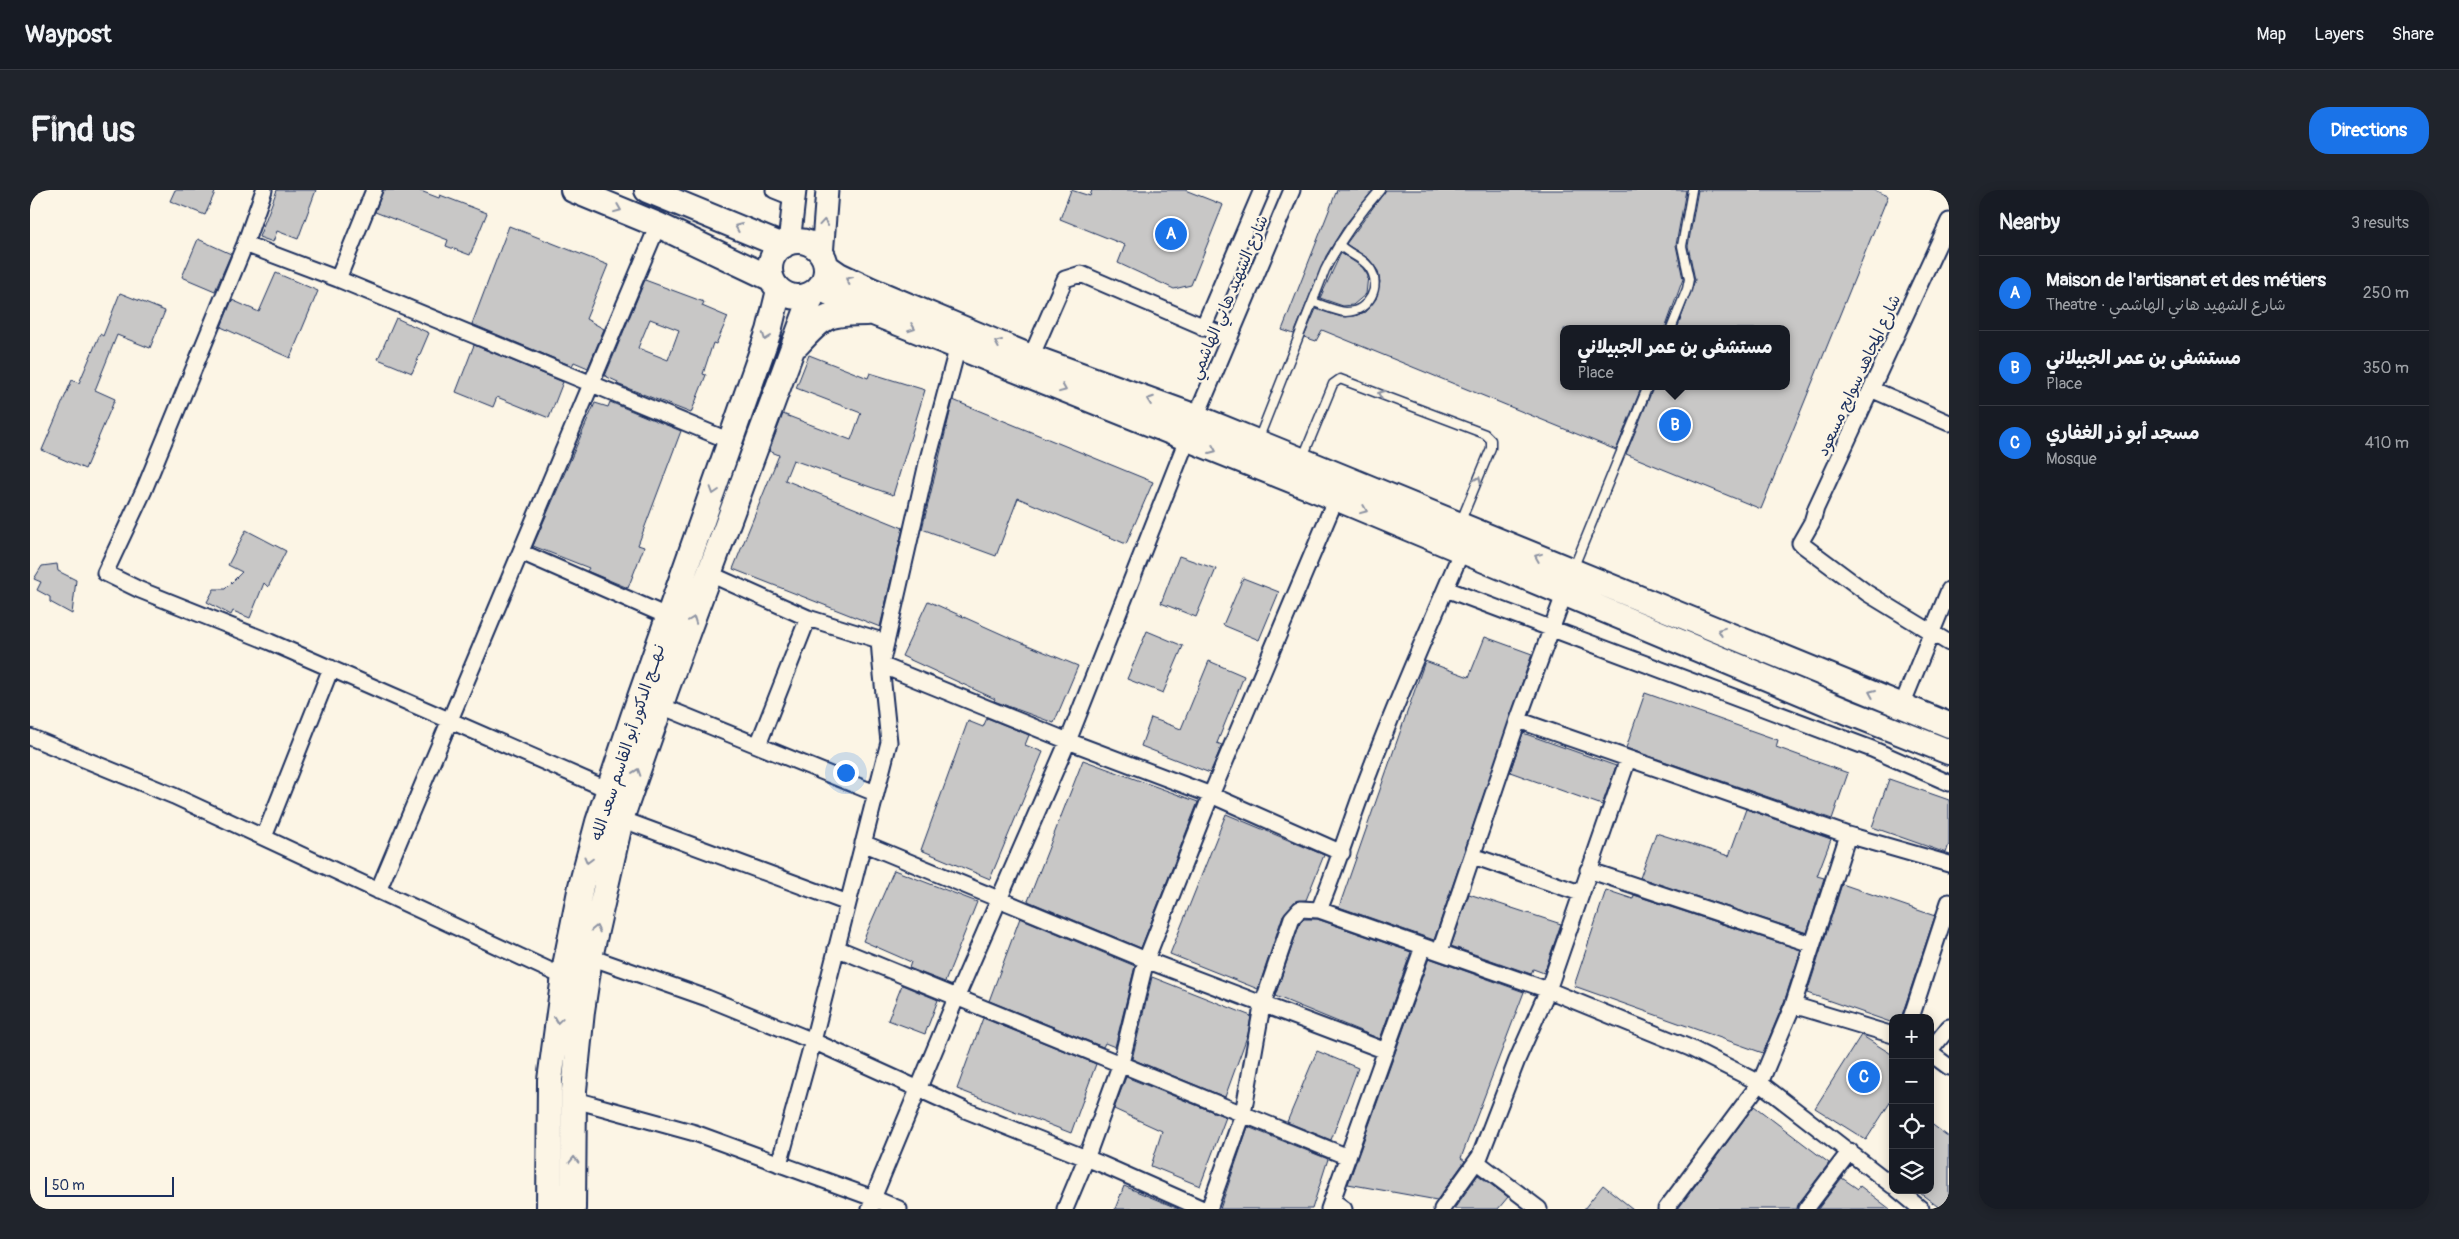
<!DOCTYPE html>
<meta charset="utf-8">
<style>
body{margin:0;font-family:Pangolin,"Playpen Sans Arabic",sans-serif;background:#20242c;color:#f1f3f6}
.controls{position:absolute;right:15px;bottom:15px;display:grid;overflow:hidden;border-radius:10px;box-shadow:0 2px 12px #0003}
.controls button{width:45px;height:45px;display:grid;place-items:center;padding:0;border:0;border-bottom:1px solid #363941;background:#171b24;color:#f1f3f6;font:25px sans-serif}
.scale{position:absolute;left:15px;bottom:12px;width:129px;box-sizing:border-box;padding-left:5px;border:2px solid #1b2f5e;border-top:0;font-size:14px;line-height:18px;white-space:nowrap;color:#1b2f5e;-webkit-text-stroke:4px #fcf5e5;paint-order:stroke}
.you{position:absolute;left:815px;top:582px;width:18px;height:18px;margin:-12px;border:4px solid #fff;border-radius:50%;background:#1a73e8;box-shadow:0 0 0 8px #1a73e833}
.badge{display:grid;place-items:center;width:32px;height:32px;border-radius:50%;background:#1a73e8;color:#fff;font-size:16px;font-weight:700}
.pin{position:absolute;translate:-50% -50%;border:2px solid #fff;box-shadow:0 1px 5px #0006}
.popup{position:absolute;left:1530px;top:135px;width:230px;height:65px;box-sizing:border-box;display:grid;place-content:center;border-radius:10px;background:#171b24;filter:drop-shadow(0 1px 4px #0005);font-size:16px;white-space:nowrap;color:#9ea1a6}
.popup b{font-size:19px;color:#f1f3f6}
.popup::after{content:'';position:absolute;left:50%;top:100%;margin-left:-10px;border:10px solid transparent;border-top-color:#171b24}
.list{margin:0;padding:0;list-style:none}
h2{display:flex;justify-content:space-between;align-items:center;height:65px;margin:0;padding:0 20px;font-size:21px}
h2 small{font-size:16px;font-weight:400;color:#9ea1a6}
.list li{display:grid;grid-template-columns:32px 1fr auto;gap:15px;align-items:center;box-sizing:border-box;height:75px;padding:0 20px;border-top:1px solid #363941}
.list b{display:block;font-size:19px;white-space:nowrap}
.list p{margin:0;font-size:16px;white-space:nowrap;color:#9ea1a6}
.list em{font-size:16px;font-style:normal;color:#9ea1a6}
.icon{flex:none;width:28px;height:28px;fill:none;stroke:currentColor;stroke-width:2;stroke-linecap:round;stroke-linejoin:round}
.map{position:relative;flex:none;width:1919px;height:1019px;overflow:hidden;border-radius:20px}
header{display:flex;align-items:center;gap:30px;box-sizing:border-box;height:70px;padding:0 25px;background:#171b24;border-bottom:1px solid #363941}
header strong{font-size:24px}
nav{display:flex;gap:28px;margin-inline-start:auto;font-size:18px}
.intro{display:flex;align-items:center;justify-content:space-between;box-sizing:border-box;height:120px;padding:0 30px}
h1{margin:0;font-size:35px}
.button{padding:12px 22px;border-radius:20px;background:#1a73e8;color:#fff;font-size:18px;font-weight:700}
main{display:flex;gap:30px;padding:0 30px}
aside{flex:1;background:#171b24;border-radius:20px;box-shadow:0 2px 12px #0003}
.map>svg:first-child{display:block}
.building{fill:#c8c7c6;stroke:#1b2f5e;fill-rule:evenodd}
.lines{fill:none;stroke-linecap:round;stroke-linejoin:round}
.lane-casing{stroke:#1b2f5e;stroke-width:11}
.street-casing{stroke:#1b2f5e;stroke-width:19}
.secondary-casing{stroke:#1b2f5e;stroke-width:25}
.primary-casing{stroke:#1b2f5e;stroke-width:28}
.lane{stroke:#fcf5e5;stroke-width:8}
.street{stroke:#fcf5e5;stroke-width:15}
.secondary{stroke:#fcf5e5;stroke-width:21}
.primary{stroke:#fcf5e5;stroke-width:24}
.oneway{stroke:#8c92a2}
.labels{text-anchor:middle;stroke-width:4.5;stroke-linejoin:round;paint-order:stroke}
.street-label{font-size:16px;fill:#1b2f5e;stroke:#fcf5e5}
</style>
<header>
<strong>Waypost</strong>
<nav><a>Map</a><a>Layers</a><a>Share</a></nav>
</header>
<div class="intro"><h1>Find us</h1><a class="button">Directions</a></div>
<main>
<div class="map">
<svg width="1919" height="1019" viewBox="0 0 1919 1019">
<rect width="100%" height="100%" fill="#fcf5e5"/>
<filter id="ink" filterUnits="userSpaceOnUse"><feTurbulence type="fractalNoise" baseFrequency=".02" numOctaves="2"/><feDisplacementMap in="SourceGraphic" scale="10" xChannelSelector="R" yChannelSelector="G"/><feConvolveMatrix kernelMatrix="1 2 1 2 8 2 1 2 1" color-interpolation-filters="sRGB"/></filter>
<g filter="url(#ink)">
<path class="building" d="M145 0H186L175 25 140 11Z
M247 0H286L268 49 247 41 243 52 229 47Z
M353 0H388L409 8 410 5 457 23 440 65 416 56 418 50 345 22Z
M1041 0 1060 6 1062 0H1155L1193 15 1161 95 1144 99 1088 73 1095 55 1030 29Z
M1307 0H1343L1315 35 1296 66 1264 144 1252 140Z
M1356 0H1656L1646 55 1653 89 1635 139H1534V196H1612L1586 260 1292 140 1286 151 1274 147 1286 119 1311 127 1325 126 1335 122 1346 109 1350 92 1348 81 1339 69 1316 54Z
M1668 0H1844L1858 6 1731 319 1596 264 1624 196H1756V139H1647L1665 90 1658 56Z
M479 36 578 75 556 129 574 139 558 178 544 172 542 176 442 134Z
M168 49 201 64 185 101 152 87Z
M1311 63 1332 77 1338 86 1336 104 1323 115 1313 116 1290 108Z
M246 83 288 101 260 168 191 137 202 110 229 122Z
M615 90 674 112 672 116 698 127 686 154 683 153 673 184 676 185 661 223 587 194 588 192 575 186ZM620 129 649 140 638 170 608 158Z
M90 103 135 121 120 158 87 145 65 200 85 209 55 279 12 260 42 190 49 193 70 144 73 146Z
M366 128 399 143 382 183 348 169Z
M444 155 533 192 519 228 467 207 463 217 426 202Z
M779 165 838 188 840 183 895 200 863 305 763 270 755 290 873 338 850 437 703 379 749 265 739 261 753 224 821 250 831 223 766 198Z
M923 210 1123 292 1096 354 988 308 966 366 892 339Z
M580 212 651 241 608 355 614 357 598 398 557 381 559 378 503 356 565 213 578 217Z
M216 340 256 361 238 397 234 393 220 428 203 421 201 425 177 412 184 399H195L212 382 198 375Z
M1149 366 1186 379 1166 427 1131 413Z
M27 374 28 381 46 390 42 424 20 412V407L7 400 11 392 4 389 12 376Z
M1213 388 1249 402 1229 450 1193 435Z
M898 411 976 446 1048 476 1024 533 964 511 965 509 872 466Z
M1117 441 1153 456 1133 503 1097 489Z
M1455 447 1502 464 1404 750 1309 717 1395 471 1439 487Z
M1179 471 1214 486 1187 553 1192 555 1180 583 1111 556 1121 528 1151 539Z
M1615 503 1748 550 1746 557 1818 583 1802 629 1596 558Z
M957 528 999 545 995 555 1013 562 960 689 891 660 938 531 953 537Z
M1493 543 1586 576 1572 615 1480 582Z
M1053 570 1168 612 1111 758 998 711Z
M1859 589 1919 610V654L1916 663 1842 637Z
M1716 619 1801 649 1787 686 1794 688 1777 743 1610 688 1626 643 1699 666Z
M1196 624 1294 665 1276 710 1266 711 1253 725 1228 799 1140 764Z
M864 680 947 712 915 792 879 778 881 772 833 751Z
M1812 694 1905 726 1871 828H1863V833L1777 803Z
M1576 700 1603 709 1604 705 1771 760 1754 812 1733 863 1544 796Z
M1439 704 1531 734 1514 783 1503 779 1501 784 1421 756Z
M990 728 1105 776 1085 857 1075 853 1073 857 959 811Z
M1274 729H1287L1381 762 1350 849 1245 806 1270 733Z
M1399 768 1494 802 1431 968 1435 971 1407 1010 1318 994Z
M1122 787 1221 826 1218 844 1195 907 1102 869Z
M872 795 908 810 895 844 858 830Z
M953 828 1066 874 1041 943 927 899Z
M1831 845 1863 865V908L1836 950 1785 918Z
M1287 861 1328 878 1301 950 1257 932Z
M1096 887 1196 927 1170 996 1121 976 1132 941 1084 919Z
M1724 916 1799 973 1769 1013 1767 1019H1648Z
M1900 933 1919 947V1019H1911L1886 1000H1900Z
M1218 937 1298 969 1282 1019H1190Z
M1448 985 1478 1007 1468 1019H1424Z
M1814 985 1812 988 1828 999 1830 996 1860 1019H1788Z
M1573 995 1603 1019H1554Z
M1094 996 1149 1019H1085Z"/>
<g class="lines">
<defs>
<path id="lane" d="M1283 112C1293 115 1305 121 1316 122 1339 122 1353 95 1339 77 1331 66 1317 64 1309 54
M1641 139 1657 99 1659 89 1652 56 1662 0
M1228 250 1295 80C1310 50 1328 25 1350 0
M1273 267 1303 194 1310 189 1455 244 1461 250V258L1430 333
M1543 379 1618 196"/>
<path id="street" d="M234 0 215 54 114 300 75 383 110 400 240 452 579 600
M744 0 764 8
M1919 31 1786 318 1782 332 1770 353 1837 403 1919 453
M215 54 308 89 700 251
M308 89 344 0
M1173 138 1232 0
M1001 167 1035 89 1051 84 1200 148
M1841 199 1919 233
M1432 360C1401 434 1368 506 1340 581 1322 627 1308 674 1289 720L1518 800 1660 858 1730 893 1863 996
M491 362 639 427
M680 384 778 428 849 450 851 475 1038 551 1181 605 1312 663
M1416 399 1842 559 1919 593
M1872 515 1919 400
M631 516 845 603
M1488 530 1818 645 1919 674
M0 547 144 606 534 787
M728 555 778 428
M591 629 818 713
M234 647 301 478
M833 653 1116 770 1356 861
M1443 666 1550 703
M1558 680 1781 754
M348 701 628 35
M806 758 1318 967
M1410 761 1488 530 1535 402
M560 767 677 808 783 851 935 920 1071 974 1173 1019
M1763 815 1818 645
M1881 828 1919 712
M1900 861 1919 837
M1900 863 1919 877
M545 910 665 943 843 1008 927 806 1038 551 1166 227 1262 0
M1447 972 1509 1019
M749 974 783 851 859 552 851 475 898 269 928 156
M1868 1000 1891 1019
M1302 1010 1314 1019
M840 1019 843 1008 869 1019
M1035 1019 1056 969 1091 873 1116 770 1181 605 1306 308
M1179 1019 1213 924 1232 816 1262 728 1270 719 1289 720
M1299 1019 1393 757
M1412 1019 1450 966 1487 870 1518 800 1598 569
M1636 1019 1730 893 1763 815 1863 845
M1776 1019 1820 961"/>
<path id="secondary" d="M759 53 765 0
M792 66 797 0"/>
<path id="primary" d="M543 0 628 35 742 89
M617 0 753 56
M740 79a28 28 0 1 1 56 0a28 28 0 1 1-56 0Z
M796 76 809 85 841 100 1001 167 1166 227 1919 535
M789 98 846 124 1306 308 1818 522 1919 562
M768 154C794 125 798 123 837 123
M519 1019 520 890 536 771 551 696 568 632 603 527 739 141 749 100
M543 1019 544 900 552 821 560 767 591 629 636 500 783 103"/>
</defs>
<use href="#lane" class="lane-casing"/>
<use href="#street" class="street-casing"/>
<use href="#secondary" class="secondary-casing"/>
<use href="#primary" class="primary-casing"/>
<use href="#lane" class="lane"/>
<use href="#street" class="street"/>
<use href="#secondary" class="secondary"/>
<use href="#primary" class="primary"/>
</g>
<defs><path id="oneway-chevron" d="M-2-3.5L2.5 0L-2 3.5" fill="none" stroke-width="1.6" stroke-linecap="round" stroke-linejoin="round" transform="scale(1.25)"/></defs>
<g class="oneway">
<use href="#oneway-chevron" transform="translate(588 19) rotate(22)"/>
<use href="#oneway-chevron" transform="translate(794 33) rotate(-85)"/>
<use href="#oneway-chevron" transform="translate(708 37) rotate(-157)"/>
<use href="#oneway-chevron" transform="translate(819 90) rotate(-155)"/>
<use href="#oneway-chevron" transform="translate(882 138) rotate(21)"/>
<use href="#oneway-chevron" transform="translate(736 147) rotate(110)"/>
<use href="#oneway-chevron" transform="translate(968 153) rotate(-157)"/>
<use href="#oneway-chevron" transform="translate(1033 199) rotate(22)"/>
<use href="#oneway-chevron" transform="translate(1351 204) rotate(-159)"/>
<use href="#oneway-chevron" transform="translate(1120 210) rotate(-160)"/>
<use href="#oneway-chevron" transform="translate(1183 260) rotate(23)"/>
<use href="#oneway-chevron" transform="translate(1448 290) rotate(-67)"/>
<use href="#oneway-chevron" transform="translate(684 301) rotate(108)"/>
<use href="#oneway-chevron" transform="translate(1334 320) rotate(22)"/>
<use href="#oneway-chevron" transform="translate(1508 367) rotate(-158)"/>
<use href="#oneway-chevron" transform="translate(663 430) rotate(-69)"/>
<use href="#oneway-chevron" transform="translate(1691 441) rotate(-158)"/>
<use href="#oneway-chevron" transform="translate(1842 503) rotate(-157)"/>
<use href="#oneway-chevron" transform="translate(607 582) rotate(-71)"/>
<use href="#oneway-chevron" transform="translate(558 670) rotate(105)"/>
<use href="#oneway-chevron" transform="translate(566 739) rotate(-78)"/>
<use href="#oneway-chevron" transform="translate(528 830) rotate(98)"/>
<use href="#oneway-chevron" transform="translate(544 970) rotate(-89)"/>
</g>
</g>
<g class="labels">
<g class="street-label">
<text transform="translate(1198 107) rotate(-67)" y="6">شارع الشهيد هاني الهاشمي</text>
<text transform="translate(1828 185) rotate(-65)" y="6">شارع المجاهد سوايح مسعود</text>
<text transform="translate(597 552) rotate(-72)" y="6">نـهـــج الدكتور أبو القاسم سعد الله</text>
</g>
</g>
</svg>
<div class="controls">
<button>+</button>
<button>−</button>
<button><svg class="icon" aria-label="locate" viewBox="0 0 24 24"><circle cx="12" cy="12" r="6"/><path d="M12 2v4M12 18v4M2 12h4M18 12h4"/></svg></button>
<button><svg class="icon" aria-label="layers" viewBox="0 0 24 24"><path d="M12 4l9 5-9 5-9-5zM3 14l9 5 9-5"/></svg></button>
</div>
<div class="scale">50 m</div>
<div class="you"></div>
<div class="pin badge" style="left:1141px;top:44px">A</div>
<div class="pin badge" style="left:1645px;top:235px">B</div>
<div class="popup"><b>مستشفى بن عمر الجبيلاني</b>Place</div>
<div class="pin badge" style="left:1834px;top:887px">C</div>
</div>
<aside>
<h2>Nearby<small>3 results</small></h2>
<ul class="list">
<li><span class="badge">A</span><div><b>Maison de l'artisanat et des métiers</b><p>Theatre · شارع الشهيد هاني الهاشمي</p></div><em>250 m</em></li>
<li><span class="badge">B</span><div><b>مستشفى بن عمر الجبيلاني</b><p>Place</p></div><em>350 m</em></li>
<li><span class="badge">C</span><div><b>مسجد أبو ذر الغفاري</b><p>Mosque</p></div><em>410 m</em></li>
</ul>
</aside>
</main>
